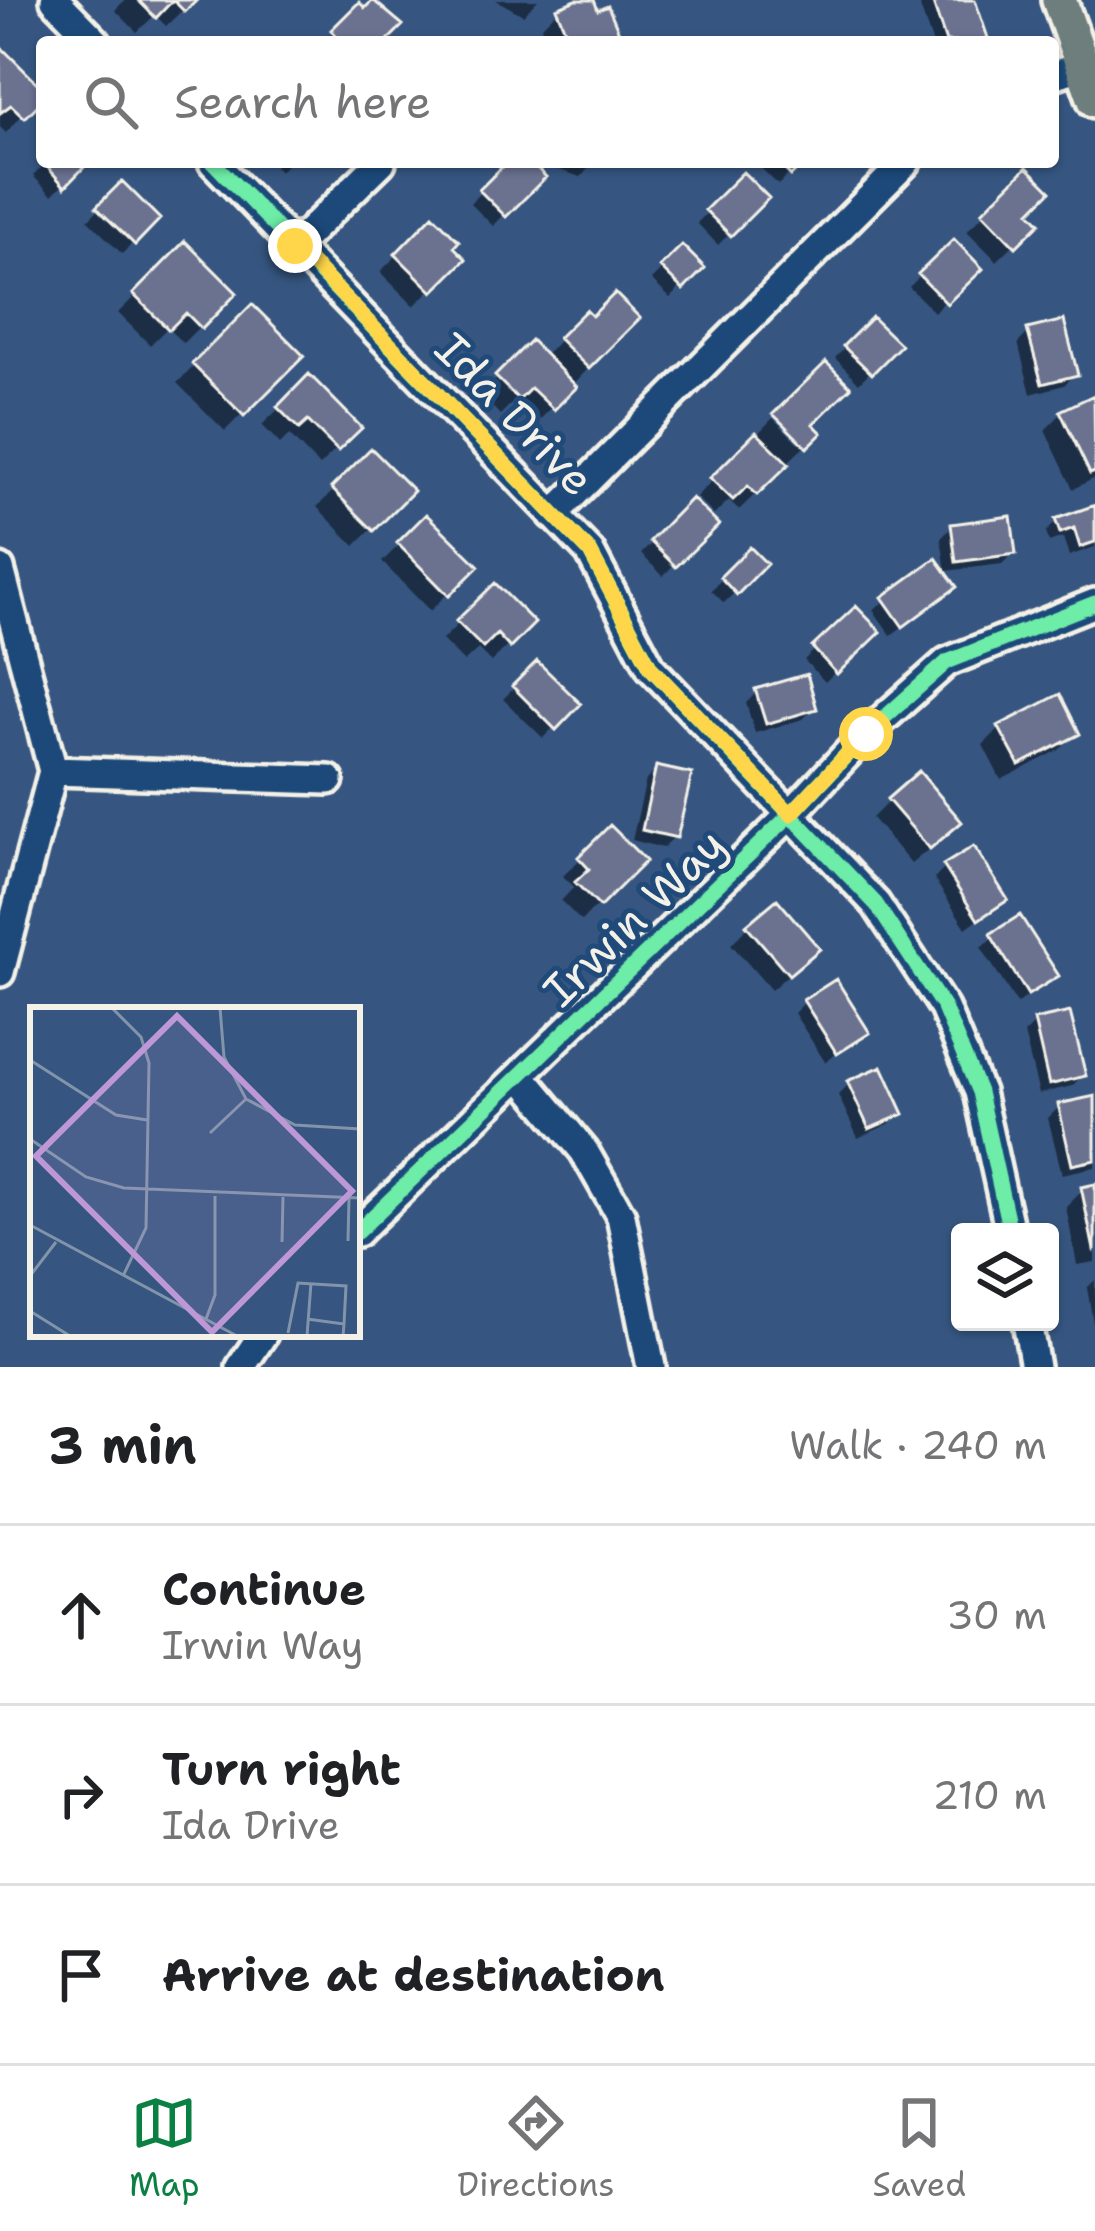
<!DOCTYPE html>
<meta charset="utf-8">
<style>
body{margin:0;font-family:"Shantell Sans",sans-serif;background:#f2f2f2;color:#202124}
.controls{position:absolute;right:36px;bottom:36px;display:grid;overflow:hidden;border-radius:12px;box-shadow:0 3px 9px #0004}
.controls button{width:108px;height:108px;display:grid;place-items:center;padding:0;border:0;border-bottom:3px solid #e0e0e0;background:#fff;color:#202124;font:60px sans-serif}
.stop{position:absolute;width:36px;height:36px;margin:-27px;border:9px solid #ffd54a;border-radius:50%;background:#fff}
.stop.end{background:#ffd54a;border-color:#fff;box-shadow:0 3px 12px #0008}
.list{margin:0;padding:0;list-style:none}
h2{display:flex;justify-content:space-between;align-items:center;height:156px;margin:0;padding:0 48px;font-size:51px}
h2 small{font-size:39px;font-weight:400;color:#757577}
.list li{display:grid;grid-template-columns:78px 1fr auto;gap:36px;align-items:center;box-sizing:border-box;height:180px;padding:0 48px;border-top:3px solid #e0e0e0}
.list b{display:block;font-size:45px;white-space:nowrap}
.list p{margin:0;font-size:39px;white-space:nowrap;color:#757577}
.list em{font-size:39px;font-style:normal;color:#757577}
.icon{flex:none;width:66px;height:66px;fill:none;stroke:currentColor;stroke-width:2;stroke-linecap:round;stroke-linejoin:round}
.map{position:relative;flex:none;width:1095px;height:1367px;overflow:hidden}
.search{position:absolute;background:#fff;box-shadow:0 3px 9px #0004;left:36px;right:36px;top:36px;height:132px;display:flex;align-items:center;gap:30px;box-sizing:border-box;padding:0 42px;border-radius:12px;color:#757577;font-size:45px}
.sheet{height:696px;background:#fff}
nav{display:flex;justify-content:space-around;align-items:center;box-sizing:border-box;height:168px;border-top:3px solid #e0e0e0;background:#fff;font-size:33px;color:#757577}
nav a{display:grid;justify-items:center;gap:6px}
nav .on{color:#0b8043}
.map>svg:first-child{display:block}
.shadow{fill:#0007}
.building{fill:#6b7290;stroke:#f4f1e8;stroke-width:3}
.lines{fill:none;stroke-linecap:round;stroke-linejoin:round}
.minor-casing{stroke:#f4f1e8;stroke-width:36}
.major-casing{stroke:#f4f1e8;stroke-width:42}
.minor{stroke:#1f4a7a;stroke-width:27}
.major{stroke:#6d7e7c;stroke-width:33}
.cycleway-casing{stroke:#1f4a7a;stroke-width:22}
.cycleway{stroke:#6deda7;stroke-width:15}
.route{stroke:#ffd54a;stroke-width:15}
.labels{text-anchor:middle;stroke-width:10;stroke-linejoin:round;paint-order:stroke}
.street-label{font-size:45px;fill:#f4f1e8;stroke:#1f4a7a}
.inset-road{fill:none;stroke:#8294aa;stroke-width:3}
.view{fill:#be98d6;fill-opacity:0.15;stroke:#be98d6;stroke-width:6}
.inset-edge{fill:none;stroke:#f4f1e8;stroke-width:6}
</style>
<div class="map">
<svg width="1095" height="1367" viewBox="0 0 1095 1367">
<rect width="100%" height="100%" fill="#365681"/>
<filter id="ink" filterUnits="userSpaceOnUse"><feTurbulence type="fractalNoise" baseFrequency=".00833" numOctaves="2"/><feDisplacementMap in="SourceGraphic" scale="24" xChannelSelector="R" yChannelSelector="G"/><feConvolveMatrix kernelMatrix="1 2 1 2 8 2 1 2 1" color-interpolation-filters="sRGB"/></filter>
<g filter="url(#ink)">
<path class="shadow" d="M125 0H193L166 26 155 15 137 32 115 10Z
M496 0H538L523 15Z
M584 0H591L618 37 612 42H547L541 27 558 10Z
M926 0H972L985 37 979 42H932L920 7Z
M359 6 382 42H322Z
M0 50 42 93 6 133 0 127Z
M47 162H85L52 195 33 176Z
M271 162H289L280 171Z
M511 162H527L542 177 493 226 470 203Z
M558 162H594L581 177 556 169Z
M755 162H801L778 185Z
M1027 171 1026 212 1036 223 997 261 967 231Z
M743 177 765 198 718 245 697 223Z
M122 185 156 219 122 254 88 220Z
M433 219 462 259 414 306 380 272Z
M954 243 978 269 934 312 909 287Z
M185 246 233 293 183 343 167 328 150 345 118 313Z
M682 249 700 268 670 298 651 280Z
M252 309 299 356 225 431 177 383Z
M586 314 592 320 636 318 535 425 513 402 500 415 481 395 531 345 543 357Z
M872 321 896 345 859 383 835 358Z
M1029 332 1075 374 1064 385 1031 394 1018 343Z
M309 379 358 428 319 466 289 435 280 444 262 425Z
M1093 399 1095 478 1073 489 1045 430 1062 413Z
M773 418 798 443 809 424 818 433 739 510 729 500 714 515 696 497Z
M371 453 410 491 355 546 317 507Z
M692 503 714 525 663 576 641 554Z
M1095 508V547L1069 556 1063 537 1049 542 1046 532 1057 521Z
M426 518 475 566 430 611 382 562Z
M952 527 1013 553 1002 564 946 571 941 538Z
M750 551 763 564 724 603 711 590Z
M935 562 942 598 891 635 873 610Z
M495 587 531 623 491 662 478 649 464 662 442 640Z
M856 610 877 632 825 682 804 660Z
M537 665 577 704 543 738 503 699Z
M757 692 814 708 803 719 755 733 746 703Z
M1000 728 1076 733 1059 750 1001 780 983 745Z
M657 769 674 837 663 848 632 840 646 780Z
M889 801 941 839 911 864 872 818Z
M610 830 642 861 581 921 561 901 574 887 563 876Z
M945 868 1004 900 966 928 934 879Z
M1019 919 1055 976 1017 1004 981 947Z
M748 927 799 965 771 990 731 944Z
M805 1002 866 1033 825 1062 794 1013Z
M1035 1023 1083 1075 1072 1086 1039 1094 1024 1034Z
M849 1084 900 1113 889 1124 858 1138 838 1095Z
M1095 1106V1167L1062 1174 1048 1118 1059 1107Z
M1095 1188V1262L1077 1265 1066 1207 1083 1190Z
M1095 1280V1334L1087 1288Z"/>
<path class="building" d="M138 0H197L185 12 173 0 156 18Z
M373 0 403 25 386 42H338L341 40 331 30 359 2 365 8Z
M576 0H594L598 10 608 6 621 37 609 42H570L556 8Z
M932 0H975L988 38 975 42H946Z
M0 46 42 88V101L25 118 11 105 0 113Z
M43 162H89L65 187Z
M507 162H531L546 177 506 217 479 190Z
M777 162H805L791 176Z
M1027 167 1051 191 1030 212 1040 223 1016 247 982 212Z
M743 172 769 198 731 236 705 210Z
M122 181 160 219 135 245 96 207Z
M433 215 459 241 454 247 466 259 433 292 395 254Z
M954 239 983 269 947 304 918 274Z
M185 241 237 293 202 329 186 313 169 330 133 294Z
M682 245 705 268 683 290 660 267Z
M615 293 640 318 589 369 558 338 586 310 592 316Z
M252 304 304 356 244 416 192 364Z
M872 317 901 345 872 374 843 346Z
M1064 320 1078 375 1042 384 1027 329Z
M531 340 577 387 554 410 531 388 519 400 495 376Z
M826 362 851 387 813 424 822 433 807 448 773 414Z
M309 374 362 428 338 451 308 421 299 429 277 407Z
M1094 395 1095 472 1090 474 1060 411Z
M756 432 789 464 757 495 748 486 733 500 710 478Z
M371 448 414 491 374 531 331 488Z
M692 498 719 525 676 567 650 541Z
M1095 505V542L1080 547 1074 528 1060 533 1055 519Z
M426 514 479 566 449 596 397 543Z
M1011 516 1016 554 956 562 951 524Z
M750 547 767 564 737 595 720 577Z
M936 558 957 587 903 627 882 597Z
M495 583 535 623 510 648 497 634 483 648 456 621Z
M856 606 881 632 837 674 812 647Z
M537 661 581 704 556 730 512 686Z
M807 674 817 709 766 724 755 689Z
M1060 694 1080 734 1019 765 998 726Z
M656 766 692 774 677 838 642 830Z
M919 771 962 822 930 849 887 799Z
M610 825 646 861 600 907 575 882 589 869 578 857Z
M974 846 1008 900 978 920 943 865Z
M777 899 820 949 789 975 746 925Z
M1020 915 1059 976 1028 995 990 934Z
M836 979 870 1033 837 1054 803 1000Z
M1070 1012 1086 1076 1049 1085 1034 1020Z
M882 1066 904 1114 869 1129 847 1081Z
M1095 1096V1160L1072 1165 1058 1104Z
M1095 1184V1249L1094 1250 1081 1187Z"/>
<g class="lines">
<defs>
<path id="minor" d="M55 0 96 42
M1053 75 1084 65
M213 162 590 552 651 668 876 904 944 1008 979 1092 1010 1232
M295 246 381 162
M553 515 906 162
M0 569 53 771 0 972
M53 771 329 780
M522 1077 584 1151 621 1216 651 1367
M357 1232 791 814 866 734 947 662 1095 603
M1027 1322 1035 1367
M241 1367 263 1334"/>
<path id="major" d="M1059 0 1095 100"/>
</defs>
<use href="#minor" class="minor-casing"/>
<use href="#major" class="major-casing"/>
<use href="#minor" class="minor"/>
<use href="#major" class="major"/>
<defs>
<path id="cycleway" d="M213 162 590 552 651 668 876 904 944 1008 979 1092 1010 1232
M357 1232 791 814 866 734 947 662 1095 603"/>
</defs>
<use href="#cycleway" class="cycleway-casing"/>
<use href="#cycleway" class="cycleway"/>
</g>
</g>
<g class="lines" filter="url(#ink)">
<path class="route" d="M295 246 590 552 651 668 791 814 866 734"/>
</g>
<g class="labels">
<g class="street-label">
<text transform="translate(515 414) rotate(46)" y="16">Ida Drive</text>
<text transform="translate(634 917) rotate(-44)" y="16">Irwin Way</text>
</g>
</g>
<g transform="translate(30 1007)">
<rect width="330" height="330" fill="#365681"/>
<path class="inset-road" d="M82 1 111 30 119 56 116 221 94 267M190 1 194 50 216 92 265 118 330 122M0 53 86 108 117 113M180 126 216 92M0 132 56 170 94 181 330 191M0 218 207 329M318 234 319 191M252 235 253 190M0 269 26 235M0 304 40 329M176 312 185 288V189M277 312 314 317 313 329M258 326 268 276 316 279 314 317M277 329 281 276"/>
<path class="view" d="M147 9 322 184 182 325 6 149Z"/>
<rect width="330" height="330" class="inset-edge"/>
</g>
</svg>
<div class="controls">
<button><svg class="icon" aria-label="layers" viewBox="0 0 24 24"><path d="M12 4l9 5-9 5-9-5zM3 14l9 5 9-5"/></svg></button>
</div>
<div class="stop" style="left:866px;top:734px"></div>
<div class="stop end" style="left:295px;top:246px"></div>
<div class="search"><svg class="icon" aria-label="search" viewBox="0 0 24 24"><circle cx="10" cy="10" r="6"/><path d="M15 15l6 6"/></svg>Search here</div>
</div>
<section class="sheet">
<h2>3 min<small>Walk · 240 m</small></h2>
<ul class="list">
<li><svg class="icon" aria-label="ahead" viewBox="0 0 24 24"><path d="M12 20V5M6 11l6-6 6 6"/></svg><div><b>Continue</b><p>Irwin Way</p></div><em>30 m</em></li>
<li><svg class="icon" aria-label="right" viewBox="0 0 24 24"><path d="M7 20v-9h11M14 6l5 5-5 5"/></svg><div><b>Turn right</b><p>Ida Drive</p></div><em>210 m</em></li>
<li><svg class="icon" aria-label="arrive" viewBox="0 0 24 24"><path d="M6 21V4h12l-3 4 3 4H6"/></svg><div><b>Arrive at destination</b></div></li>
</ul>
</section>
<nav>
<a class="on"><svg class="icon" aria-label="map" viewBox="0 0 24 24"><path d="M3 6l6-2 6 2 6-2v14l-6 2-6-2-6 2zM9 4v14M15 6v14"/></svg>Map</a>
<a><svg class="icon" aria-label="directions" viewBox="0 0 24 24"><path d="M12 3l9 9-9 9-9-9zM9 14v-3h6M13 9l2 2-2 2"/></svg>Directions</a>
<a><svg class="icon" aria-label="saved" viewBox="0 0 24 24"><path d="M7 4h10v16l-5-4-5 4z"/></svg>Saved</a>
</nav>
